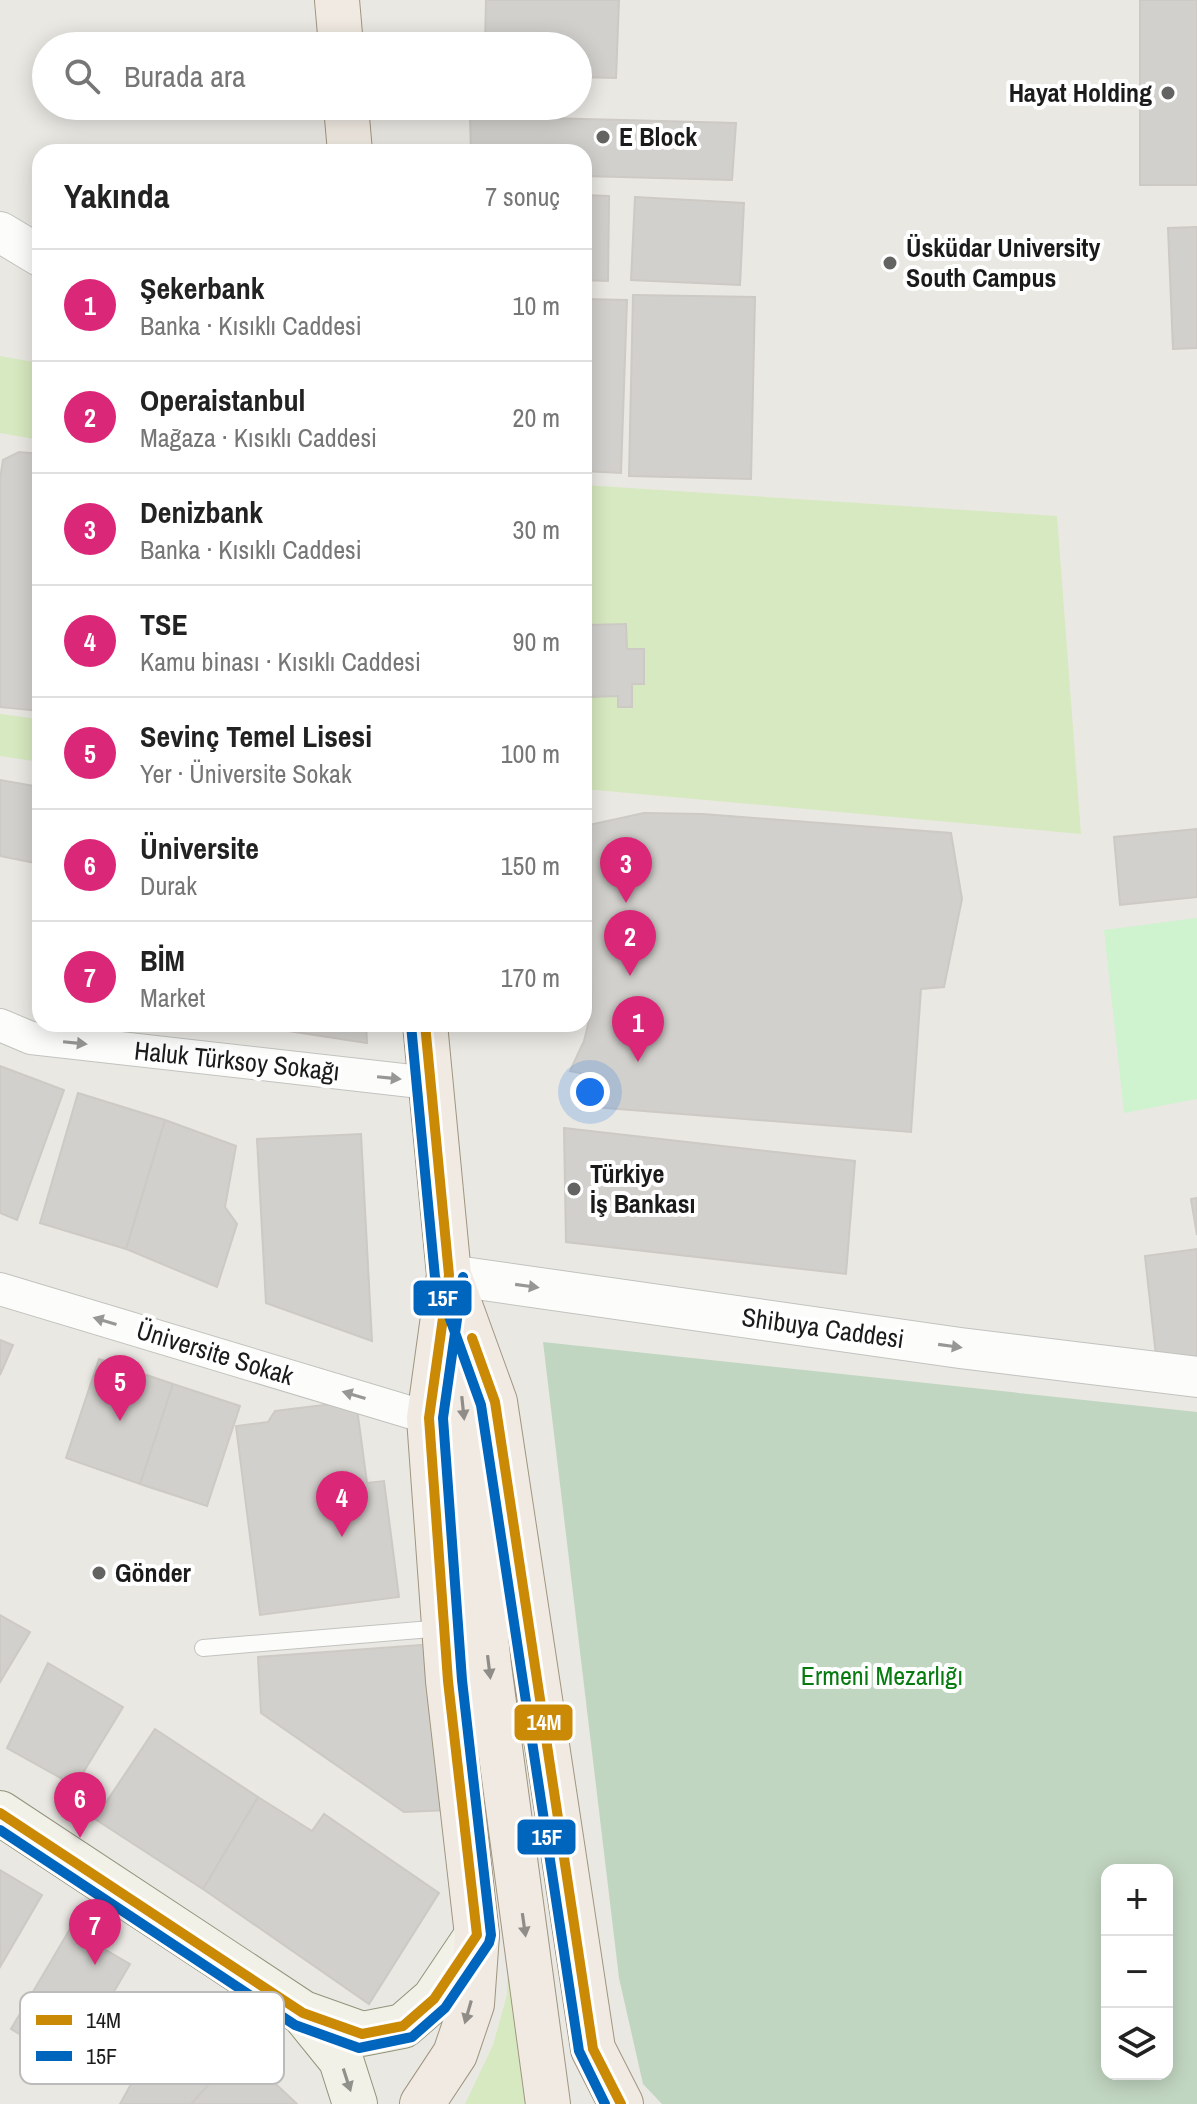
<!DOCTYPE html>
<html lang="tr">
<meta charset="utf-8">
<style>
body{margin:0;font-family:"Archivo Narrow",sans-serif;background:#f2f2f2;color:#222}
.controls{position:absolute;right:24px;bottom:24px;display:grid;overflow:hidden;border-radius:16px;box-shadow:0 4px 20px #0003}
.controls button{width:72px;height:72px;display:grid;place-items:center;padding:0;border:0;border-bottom:2px solid #e0e0e0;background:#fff;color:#222;font:40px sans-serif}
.you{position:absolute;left:590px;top:1092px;width:28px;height:28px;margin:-20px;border:6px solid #fff;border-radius:50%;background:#1a73e8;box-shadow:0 0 0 12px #1a73e833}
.badge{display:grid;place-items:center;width:52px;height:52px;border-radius:50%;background:#db2777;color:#fff;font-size:26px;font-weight:700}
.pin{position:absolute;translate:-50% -66px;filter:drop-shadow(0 2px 4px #0008)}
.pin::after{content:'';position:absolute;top:42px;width:28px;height:24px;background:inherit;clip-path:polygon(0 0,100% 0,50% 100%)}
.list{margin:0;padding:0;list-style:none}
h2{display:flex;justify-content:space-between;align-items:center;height:104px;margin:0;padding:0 32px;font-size:34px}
h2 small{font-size:26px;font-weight:400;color:#767676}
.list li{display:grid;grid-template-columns:52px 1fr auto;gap:24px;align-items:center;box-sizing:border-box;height:112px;padding:0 32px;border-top:2px solid #e0e0e0}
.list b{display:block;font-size:30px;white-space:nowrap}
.list p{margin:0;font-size:26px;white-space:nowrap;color:#767676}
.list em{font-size:26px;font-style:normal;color:#767676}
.icon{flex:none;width:44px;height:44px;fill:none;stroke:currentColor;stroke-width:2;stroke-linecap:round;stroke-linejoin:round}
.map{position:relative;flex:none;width:1197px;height:2104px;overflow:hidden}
.search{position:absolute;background:#fff;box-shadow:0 4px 20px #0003;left:32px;top:32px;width:560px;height:88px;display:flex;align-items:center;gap:20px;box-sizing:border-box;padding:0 28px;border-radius:44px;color:#767676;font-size:30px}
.panel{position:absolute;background:#fff;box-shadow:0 4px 20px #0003;left:32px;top:144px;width:560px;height:888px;border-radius:24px}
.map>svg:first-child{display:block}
.grass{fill:#d7e9c0}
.cemetery{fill:#c1d6c1;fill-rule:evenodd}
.park{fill:#cff2cf}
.building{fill:#d2d0cc;stroke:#cdc9c4;stroke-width:2}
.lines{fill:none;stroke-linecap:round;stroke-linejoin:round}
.service-casing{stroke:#c2c2bf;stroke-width:18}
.minor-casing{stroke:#c2c2bf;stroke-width:34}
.tertiary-casing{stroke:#c2c2bf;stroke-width:42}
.secondary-casing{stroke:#92937b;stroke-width:46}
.primary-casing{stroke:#a09580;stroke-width:46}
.service{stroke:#fcfcfb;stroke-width:16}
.minor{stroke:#fcfcfb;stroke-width:32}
.tertiary{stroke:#fcfcfb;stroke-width:40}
.secondary{stroke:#f2f1e8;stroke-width:44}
.primary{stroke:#f0eae2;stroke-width:44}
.bus-1-casing{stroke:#fff;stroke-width:16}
.bus-2-casing{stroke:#fff;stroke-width:16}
.bus-1{stroke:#cb8a05;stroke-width:10}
.bus-2{stroke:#0065bd;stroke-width:10}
.oneway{fill:#979796}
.oneway2{fill:#908d88}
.oneway3{fill:#91918c}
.poi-dot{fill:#636361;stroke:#fff;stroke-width:3}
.labels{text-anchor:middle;stroke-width:8;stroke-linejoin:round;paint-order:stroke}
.poi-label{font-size:26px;font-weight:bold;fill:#1b1b1b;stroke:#fff;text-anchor:start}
.street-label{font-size:26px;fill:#1b1b1b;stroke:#fff}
.park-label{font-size:26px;fill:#087b10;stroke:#fff}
.key{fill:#fff;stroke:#bbb;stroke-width:2}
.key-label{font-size:22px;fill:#1b1b1b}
.line-badge{stroke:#fff;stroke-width:3}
.badge-label{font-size:22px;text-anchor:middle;font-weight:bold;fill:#fff}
</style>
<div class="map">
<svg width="1197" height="2104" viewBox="0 0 1197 2104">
<rect width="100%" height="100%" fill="#eae8e3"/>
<path class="grass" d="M0 356 40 363V440L0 433Z
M584 485 1057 516 1081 834 584 789Z
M0 714 40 719V762L0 756Z
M510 1902 540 2104H465L493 2045 507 1995Z"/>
<path class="cemetery" d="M543 1342 1197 1412V2104H662L643 2084 619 1978ZM1107 1870H1167V2074H1107Z"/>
<path class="park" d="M1197 918V1099L1124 1113 1104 930Z"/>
<path class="building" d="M486 0H619L616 78 578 77V46H485Z
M1140 0H1197V185H1140Z
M470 116 736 123 732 180 584 176V152H471Z
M584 195 609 196 608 281 584 280Z
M635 197 744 203 740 285 631 280Z
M1197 227V348L1173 349 1168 228Z
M633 295 755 297 751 479 629 476Z
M584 299 627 300 621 473 584 471Z
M19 452 40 454V711L0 707V479L3 460Z
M626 624 627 649H644V684H632V707H618V696L588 697 587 683H584V640H587V625Z
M0 780 40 787V864L0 856Z
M644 813 703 814 951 833 962 899 944 987 921 989 911 1132 581 1106 585 1074 570 1071 584 1041 592 1008 591 970 584 944V826Z
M1197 829V897L1120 905 1114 837Z
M242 1024H366L367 1043Z
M0 1066 64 1090 17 1220 0 1213Z
M78 1093 165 1120 126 1249 40 1223Z
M165 1120 236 1146 225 1207 237 1224 217 1287 126 1249Z
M564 1128 855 1161 846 1274 566 1242Z
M361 1134 372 1341 266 1303 257 1139Z
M1197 1198V1235L1191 1199Z
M1197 1249V1357L1156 1356 1145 1256Z
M0 1340 13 1345 0 1375Z
M99 1359 173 1384 140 1484 66 1458Z
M173 1384 240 1406 207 1506 140 1484Z
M356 1401 367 1483 384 1481 399 1597 260 1615 236 1426 268 1422 275 1411Z
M0 1615 30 1632 0 1682Z
M434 1644 449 1810 404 1812 261 1713 258 1657Z
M48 1663 123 1707 75 1786 7 1748Z
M155 1729 258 1797 203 1889 95 1819Z
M258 1797 312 1831 324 1814 439 1893 369 2004 203 1889Z
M0 1870 42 1895 0 1967Z
M70 1929 130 1964 71 2065 11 2029Z
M171 2012 233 2058 191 2104H120Z
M240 2050 297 2104H191Z"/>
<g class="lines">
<defs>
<path id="service" d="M203 1648 443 1628"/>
<path id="minor" d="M0 1025 31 1038 429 1083
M0 1289 429 1418"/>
<path id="tertiary" d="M0 232 40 256
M449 1275 960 1348 1197 1377"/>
<path id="secondary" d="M0 1813 303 2013 362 2034 403 2026 434 1999 477 1935
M303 2013 341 2060 355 2104"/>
<path id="primary" d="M337 0 341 46
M346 106 350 152
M425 1024 449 1275 495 1402 593 2049 621 2104
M456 1345 489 1666 548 2104
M422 2104 455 2054 472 2004 477 1935 448 1681 429 1418 448 1281"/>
</defs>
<use href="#service" class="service-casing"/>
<use href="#minor" class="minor-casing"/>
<use href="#tertiary" class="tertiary-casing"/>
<use href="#secondary" class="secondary-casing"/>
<use href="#primary" class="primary-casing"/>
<use href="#service" class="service"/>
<use href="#minor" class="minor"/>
<use href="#tertiary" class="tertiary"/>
<use href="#secondary" class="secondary"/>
<use href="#primary" class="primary"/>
<defs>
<path id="bus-1" d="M472 1338 495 1402 593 2049 621 2104
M0 1813 303 2013 362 2034 403 2026 434 1999 477 1935 448 1681 429 1418 449 1275 425 1024"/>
<path id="bus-2" d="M411 1025 435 1277 481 1405 579 2051 605 2104
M0 1830 295 2025 359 2048 412 2037 445 2008 489 1943 491 1935 462 1680 443 1418 463 1277"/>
</defs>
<use href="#bus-1" class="bus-1-casing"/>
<use href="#bus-2" class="bus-2-casing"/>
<use href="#bus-1" class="bus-1"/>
<use href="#bus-2" class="bus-2"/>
</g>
<defs><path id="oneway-solid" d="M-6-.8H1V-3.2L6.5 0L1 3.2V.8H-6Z" transform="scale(2)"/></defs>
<g class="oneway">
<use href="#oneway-solid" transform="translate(75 1043) rotate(6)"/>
<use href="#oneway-solid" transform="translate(389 1078) rotate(6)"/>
<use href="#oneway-solid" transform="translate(527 1286) rotate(8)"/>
<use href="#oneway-solid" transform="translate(105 1321) rotate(-163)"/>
<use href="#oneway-solid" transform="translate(950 1346) rotate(8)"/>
<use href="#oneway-solid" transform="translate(354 1395) rotate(-163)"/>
</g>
<g class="oneway2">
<use href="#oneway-solid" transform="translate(463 1408) rotate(84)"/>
<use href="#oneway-solid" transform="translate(489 1667) rotate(83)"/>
<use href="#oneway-solid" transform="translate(524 1925) rotate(82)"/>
<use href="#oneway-solid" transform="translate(468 2012) rotate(106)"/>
</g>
<use class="oneway3" href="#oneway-solid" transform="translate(347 2080) rotate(72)"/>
<g class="poi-dot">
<circle cx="1168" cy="93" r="8"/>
<circle cx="603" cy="137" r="8"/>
<circle cx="890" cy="263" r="8"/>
<circle cx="574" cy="1189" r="8"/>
<circle cx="99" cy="1573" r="8"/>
</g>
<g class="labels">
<g class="poi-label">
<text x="1152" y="102" text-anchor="end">Hayat Holding</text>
<text x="619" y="146">E Block</text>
<text x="906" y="257">Üsküdar University<tspan x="906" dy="30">South Campus</tspan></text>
<text x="590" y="1183">Türkiye<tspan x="590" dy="30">İş Bankası</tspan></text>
<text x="115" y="1582">Gönder</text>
</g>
<g class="street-label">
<text transform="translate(237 1061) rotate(6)" y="9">Haluk Türksoy Sokağı</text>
<text transform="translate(823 1328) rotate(8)" y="9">Shibuya Caddesi</text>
<text transform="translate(215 1353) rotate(17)" y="9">Üniversite Sokak</text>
</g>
<g class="park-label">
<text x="882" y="1685">Ermeni Mezarlığı</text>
</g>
</g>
<rect x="20" y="1992" width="264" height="92" rx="12" class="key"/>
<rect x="36" y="2015" width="36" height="10" fill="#cb8a05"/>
<rect x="36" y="2051" width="36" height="10" fill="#0065bd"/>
<g class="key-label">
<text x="86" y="2028">14M</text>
<text x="86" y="2064">15F</text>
</g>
<g class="line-badge">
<rect x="412" y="1279" width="61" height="38" rx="8" fill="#0065bd"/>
<rect x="513" y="1703" width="61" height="39" rx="8" fill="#cb8a05"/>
<rect x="516" y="1818" width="61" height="38" rx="8" fill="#0065bd"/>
</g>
<g class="badge-label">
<text x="443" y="1306">15F</text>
<text x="544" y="1730">14M</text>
<text x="547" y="1845">15F</text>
</g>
</svg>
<div class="controls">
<button>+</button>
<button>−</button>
<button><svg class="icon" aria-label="layers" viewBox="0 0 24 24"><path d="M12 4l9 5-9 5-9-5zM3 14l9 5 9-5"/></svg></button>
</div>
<div class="you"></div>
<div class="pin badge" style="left:638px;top:1062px">1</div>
<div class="pin badge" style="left:630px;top:976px">2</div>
<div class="pin badge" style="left:626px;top:903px">3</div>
<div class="pin badge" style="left:342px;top:1537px">4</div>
<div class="pin badge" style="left:120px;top:1421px">5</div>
<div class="pin badge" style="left:80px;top:1838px">6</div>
<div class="pin badge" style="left:95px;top:1965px">7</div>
<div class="search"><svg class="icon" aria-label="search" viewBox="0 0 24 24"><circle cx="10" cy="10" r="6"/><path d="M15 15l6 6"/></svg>Burada ara</div>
<section class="panel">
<h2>Yakında<small>7 sonuç</small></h2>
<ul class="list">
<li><span class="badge">1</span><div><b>Şekerbank</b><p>Banka · Kısıklı Caddesi</p></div><em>10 m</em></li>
<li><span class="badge">2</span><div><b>Operaistanbul</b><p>Mağaza · Kısıklı Caddesi</p></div><em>20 m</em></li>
<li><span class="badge">3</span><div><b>Denizbank</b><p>Banka · Kısıklı Caddesi</p></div><em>30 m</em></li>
<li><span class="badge">4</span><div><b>TSE</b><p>Kamu binası · Kısıklı Caddesi</p></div><em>90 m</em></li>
<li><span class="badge">5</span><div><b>Sevinç Temel Lisesi</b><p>Yer · Üniversite Sokak</p></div><em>100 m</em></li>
<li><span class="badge">6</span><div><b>Üniversite</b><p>Durak</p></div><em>150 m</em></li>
<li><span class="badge">7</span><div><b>BİM</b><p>Market</p></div><em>170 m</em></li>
</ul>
</section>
</div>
